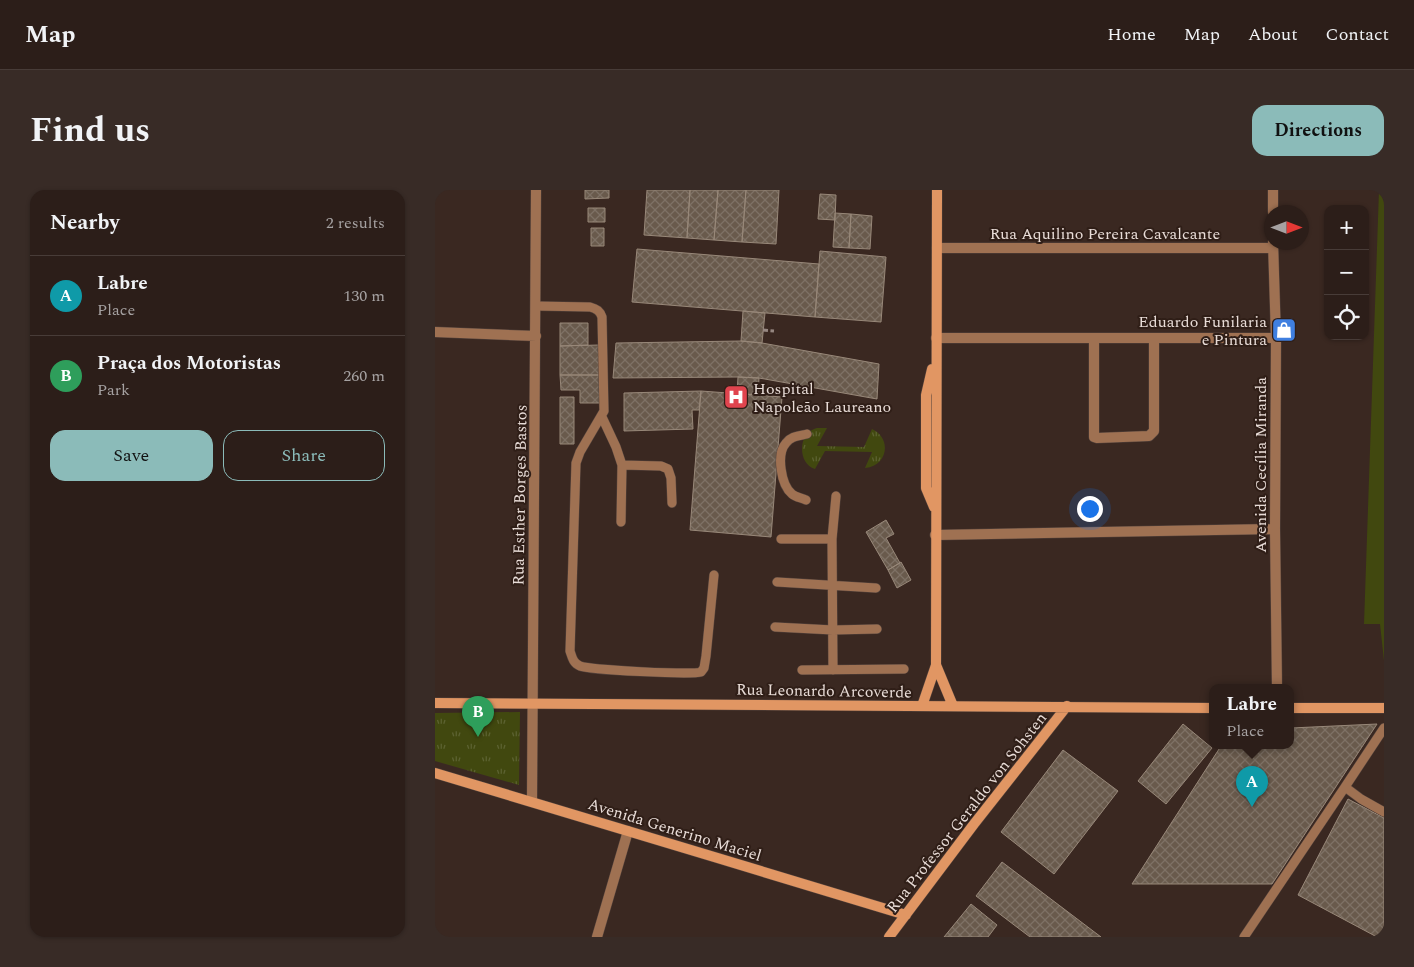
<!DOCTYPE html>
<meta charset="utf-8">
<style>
body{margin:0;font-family:Spectral,serif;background:#382b26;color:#f1f3f6}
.controls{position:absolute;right:15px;top:15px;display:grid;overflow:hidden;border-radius:10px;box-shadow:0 1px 4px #0004}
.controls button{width:45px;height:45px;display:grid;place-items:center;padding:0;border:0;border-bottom:1px solid #483c38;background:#2c1e19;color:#f1f3f6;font:25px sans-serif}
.compass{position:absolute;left:829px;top:15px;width:45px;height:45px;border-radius:50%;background:#2c1e19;box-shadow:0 1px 4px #0004;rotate:90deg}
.you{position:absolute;left:654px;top:318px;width:18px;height:18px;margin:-12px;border:4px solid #fff;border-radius:50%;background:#1a73e8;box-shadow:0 0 0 8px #1a73e833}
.badge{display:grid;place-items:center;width:32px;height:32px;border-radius:50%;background:#8bbbb9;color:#fff;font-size:16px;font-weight:700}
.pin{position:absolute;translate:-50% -41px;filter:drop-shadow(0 1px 2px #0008)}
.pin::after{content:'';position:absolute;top:26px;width:18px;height:15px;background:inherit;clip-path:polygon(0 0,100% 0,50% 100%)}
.popup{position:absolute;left:774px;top:494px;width:85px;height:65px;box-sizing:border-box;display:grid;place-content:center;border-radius:10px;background:#2c1e19;filter:drop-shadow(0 1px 4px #0005);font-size:16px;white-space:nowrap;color:#a6a2a2}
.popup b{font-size:19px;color:#f1f3f6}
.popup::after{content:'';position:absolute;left:50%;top:100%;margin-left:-10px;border:10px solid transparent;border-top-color:#2c1e19}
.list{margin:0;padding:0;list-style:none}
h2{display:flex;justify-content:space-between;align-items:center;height:65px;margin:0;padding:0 20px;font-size:21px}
h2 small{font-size:16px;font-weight:400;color:#a6a2a2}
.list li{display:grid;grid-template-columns:32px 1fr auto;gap:15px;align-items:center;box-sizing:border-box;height:80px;padding:0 20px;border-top:1px solid #483c38}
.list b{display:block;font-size:19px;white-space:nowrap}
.list p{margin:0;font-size:16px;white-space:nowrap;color:#a6a2a2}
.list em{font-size:16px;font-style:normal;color:#a6a2a2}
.actions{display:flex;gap:10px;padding:15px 20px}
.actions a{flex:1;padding:11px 0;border:1px solid #8bbbb9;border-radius:15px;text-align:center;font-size:18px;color:#8bbbb9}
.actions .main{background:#8bbbb9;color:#111}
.icon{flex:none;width:28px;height:28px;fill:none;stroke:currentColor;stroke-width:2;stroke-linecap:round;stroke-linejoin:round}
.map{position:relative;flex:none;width:949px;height:747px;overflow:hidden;border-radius:15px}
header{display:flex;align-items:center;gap:30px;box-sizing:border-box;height:70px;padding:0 25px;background:#2c1e19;border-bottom:1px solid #483c38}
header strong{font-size:24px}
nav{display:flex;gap:28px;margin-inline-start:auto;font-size:18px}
.intro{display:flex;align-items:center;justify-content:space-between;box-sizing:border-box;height:120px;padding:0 30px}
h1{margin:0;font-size:35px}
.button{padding:12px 22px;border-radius:15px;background:#8bbbb9;color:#111;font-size:18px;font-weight:700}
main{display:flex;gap:30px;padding:0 30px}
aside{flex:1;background:#2c1e19;border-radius:15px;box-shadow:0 1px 4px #0004}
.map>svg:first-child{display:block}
.green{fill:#41480f}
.park{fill:url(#park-tufts)}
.building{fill:url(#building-cross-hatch);stroke:#988879}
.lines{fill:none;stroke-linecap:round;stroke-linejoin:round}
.lane-casing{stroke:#56453e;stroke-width:10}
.street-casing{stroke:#56453e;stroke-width:11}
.secondary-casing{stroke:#56453e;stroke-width:11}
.path{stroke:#968781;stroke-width:3;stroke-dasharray:5 2.5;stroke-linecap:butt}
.lane{stroke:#9f7152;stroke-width:9}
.street{stroke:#9f7152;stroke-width:10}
.secondary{stroke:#e19663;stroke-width:10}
.labels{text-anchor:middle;stroke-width:4;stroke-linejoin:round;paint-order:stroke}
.street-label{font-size:16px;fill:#e8dcd7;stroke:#2f1e17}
.poi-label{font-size:16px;fill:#e8dcd7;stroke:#2f1e17;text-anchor:end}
</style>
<header>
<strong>Map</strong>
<nav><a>Home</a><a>Map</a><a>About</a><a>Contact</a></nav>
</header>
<div class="intro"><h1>Find us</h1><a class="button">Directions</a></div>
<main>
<aside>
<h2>Nearby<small>2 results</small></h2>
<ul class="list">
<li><span class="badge" style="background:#0f9aa8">A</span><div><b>Labre</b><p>Place</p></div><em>130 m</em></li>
<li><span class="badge" style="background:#2e9e5b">B</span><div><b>Praça dos Motoristas</b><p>Park</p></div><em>260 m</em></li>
</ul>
<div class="actions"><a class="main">Save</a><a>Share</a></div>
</aside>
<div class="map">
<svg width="949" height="747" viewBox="0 0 949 747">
<defs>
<pattern id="park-tufts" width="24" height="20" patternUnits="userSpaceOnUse" patternTransform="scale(1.25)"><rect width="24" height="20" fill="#41480f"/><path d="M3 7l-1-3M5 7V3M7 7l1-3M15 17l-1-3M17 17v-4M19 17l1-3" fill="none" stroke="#5c6231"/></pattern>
<pattern id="building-cross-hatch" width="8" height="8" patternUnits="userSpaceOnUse" patternTransform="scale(1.25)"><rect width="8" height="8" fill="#695a4c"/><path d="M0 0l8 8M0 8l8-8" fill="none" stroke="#7e7165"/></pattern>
</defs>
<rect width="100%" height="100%" fill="#3a2821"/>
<path class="green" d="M944 0H949V471L945 434H929Z"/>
<path class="park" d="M382 238H392L382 256 429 257 437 239C457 248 453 276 430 278L437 262 390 261 380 279C365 275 363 251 374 242 376 240 379 239 382 238Z
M85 522 84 595 0 571V523Z"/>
<path class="building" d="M150 0H174V8L150 9Z
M212 0H255L252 48 209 45Z
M255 0H283L279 50 252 48Z
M283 0H311L307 52 279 50Z
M311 0H344L341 54 307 52Z
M385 4 401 5 400 30 383 29Z
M153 18H170V32H153Z
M400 23 416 24 414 58 398 57Z
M416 24 437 26 435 59 414 58Z
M156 38H169V56H156Z
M202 59 384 74 380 127 197 112Z
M385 61 451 67 446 132 380 127Z
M308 121 330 123 327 153 306 151Z
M125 133H153V155L125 156Z
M306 151 327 153 444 174 442 209 324 188 303 187 178 188 181 153Z
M164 155 165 185H125V156Z
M125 185H165V213H145V200H126Z
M303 187 324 188 323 205 302 204Z
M266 201 264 220H257L258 239 189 241V203Z
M266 201 347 207 336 347 255 340Z
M125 207H139V254H125Z
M451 330 459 344 451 348 465 373 453 380 431 342Z
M466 372 476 390 462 398 453 380Z
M748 534 777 558 731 614 703 591Z
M942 534 837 694H697L786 556H856V538Z
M628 560 683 601 619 684 566 642Z
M913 609 949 628V747H942L863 705Z
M567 672 666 747H595L541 706Z
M536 714 562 735 553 747H509Z"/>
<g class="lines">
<defs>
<path id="lane" d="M101 116 155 117C162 119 165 121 167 127L169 221 145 262 141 273 135 461C137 467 138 473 145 476 155 480 256 485 266 482L269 478 271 466 279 385
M167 227 181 257 187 275 186 332
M187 275 226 276 233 279 236 288 237 313
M371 310C367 308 360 307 357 304 346 295 341 264 351 253 356 246 364 246 372 244
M346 349H397
M342 392 441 398
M340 437 398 440 442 439
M367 480 469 479
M398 480 397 349 401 306
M949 538 910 597 926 609 949 622
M809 747 910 597"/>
<path id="street" d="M838 0V22
M838 52 841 148 840 339 842 498
M502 58H838
M0 142 101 146
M501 148H841
M659 148V247L662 248 714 246 719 241V149
M500 345 840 339
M97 610 101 0
M162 747 193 641"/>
<path id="secondary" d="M497 179 491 205V298L499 317
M501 475 518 516
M0 513 778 518
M487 516 501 475 502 0
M856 518H949
M0 583C157 629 314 678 471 725
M454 747 539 634 632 516"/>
</defs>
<use href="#lane" class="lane-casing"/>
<use href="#street" class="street-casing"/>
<use href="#secondary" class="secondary-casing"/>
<path class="path" d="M328 140 339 141"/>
<use href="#lane" class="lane"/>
<use href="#street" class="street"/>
<use href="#secondary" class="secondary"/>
</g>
<defs>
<symbol id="shop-square" viewBox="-11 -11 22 22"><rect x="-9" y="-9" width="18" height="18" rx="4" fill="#3f7fe0" stroke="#2f1e17"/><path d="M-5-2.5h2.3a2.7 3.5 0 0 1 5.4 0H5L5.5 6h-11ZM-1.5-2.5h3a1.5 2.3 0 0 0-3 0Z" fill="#fff"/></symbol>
<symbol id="hospital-square" viewBox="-11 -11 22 22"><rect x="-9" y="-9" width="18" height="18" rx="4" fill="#e0444e" stroke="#2f1e17"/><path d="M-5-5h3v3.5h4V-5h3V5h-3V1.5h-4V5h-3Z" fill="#fff"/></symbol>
</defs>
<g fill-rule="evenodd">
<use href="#shop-square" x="835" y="126" width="28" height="28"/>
<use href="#hospital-square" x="287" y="193" width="28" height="28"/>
</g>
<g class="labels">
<g class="street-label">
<text x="670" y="49">Rua Aquilino Pereira Cavalcante</text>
<text transform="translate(825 275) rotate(-90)" y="6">Avenida Cecília Miranda</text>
<text transform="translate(84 305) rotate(-89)" y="6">Rua Esther Borges Bastos</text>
<text transform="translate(389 500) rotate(1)" y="6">Rua Leonardo Arcoverde</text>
<text transform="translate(531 622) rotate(-52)" y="6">Rua Professor Geraldo von Sohsten</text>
<text transform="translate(240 639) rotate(17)" y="6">Avenida Generino Maciel</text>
</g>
<g class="poi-label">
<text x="832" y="137">Eduardo Funilaria<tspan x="832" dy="18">e Pintura</tspan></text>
<text x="318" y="204" text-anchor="start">Hospital<tspan x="318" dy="18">Napoleão Laureano</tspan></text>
</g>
</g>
</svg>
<div class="controls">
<button>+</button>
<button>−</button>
<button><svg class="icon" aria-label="locate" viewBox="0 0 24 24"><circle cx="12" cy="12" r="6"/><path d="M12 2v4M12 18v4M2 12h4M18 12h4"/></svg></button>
</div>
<svg class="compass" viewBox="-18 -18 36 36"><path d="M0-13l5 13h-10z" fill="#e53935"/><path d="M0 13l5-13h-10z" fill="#a6a2a2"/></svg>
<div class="you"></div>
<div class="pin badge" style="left:817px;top:617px;background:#0f9aa8">A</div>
<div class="popup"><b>Labre</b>Place</div>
<div class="pin badge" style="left:43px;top:547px;background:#2e9e5b">B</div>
</div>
</main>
